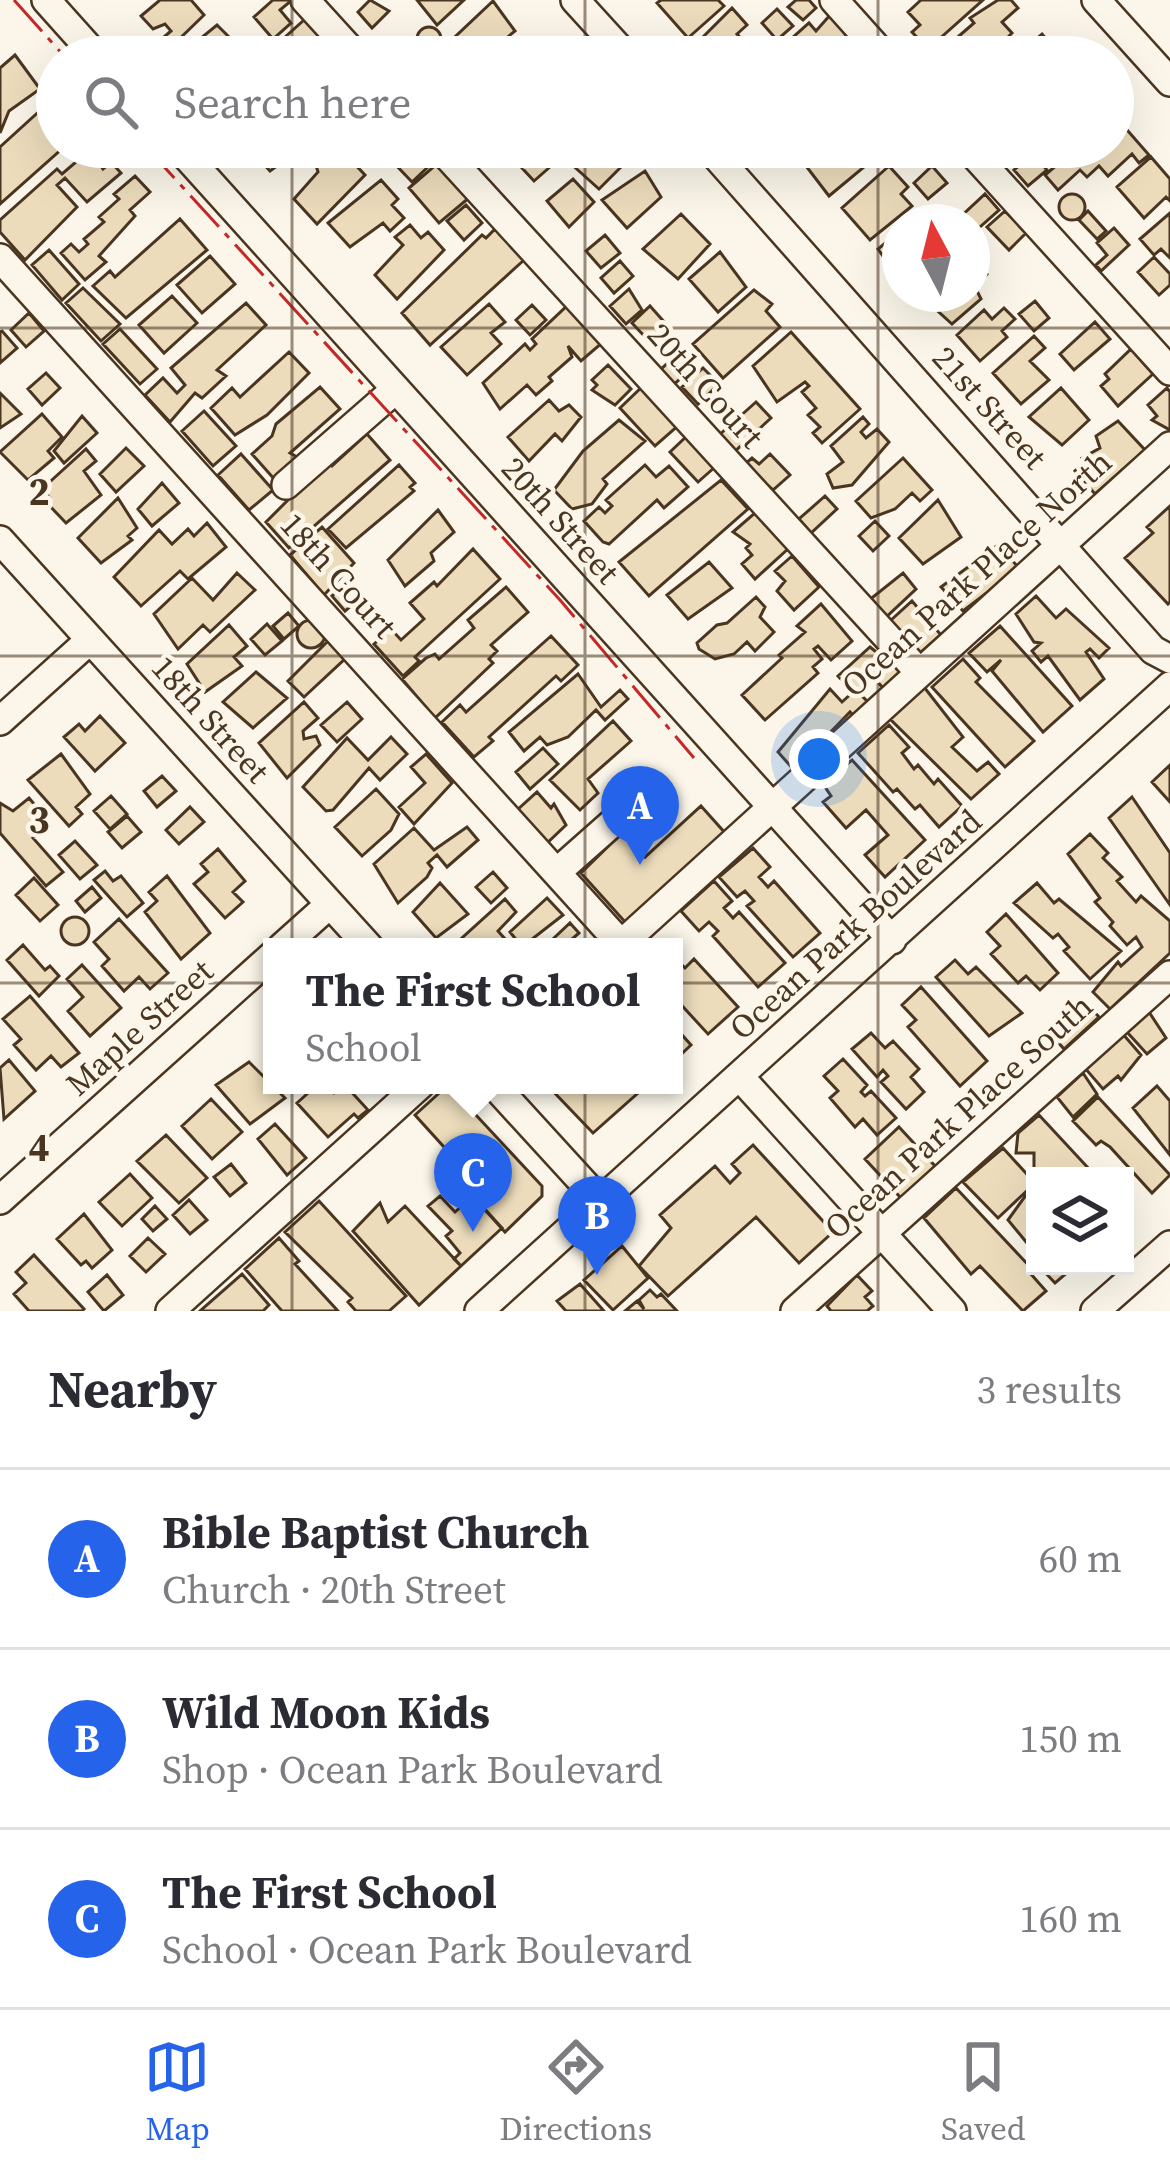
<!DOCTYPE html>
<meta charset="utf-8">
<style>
body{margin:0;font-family:"Source Serif 4",serif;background:#f7f7f7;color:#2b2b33}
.controls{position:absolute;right:36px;bottom:36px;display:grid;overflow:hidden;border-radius:0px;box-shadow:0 12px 48px #0002}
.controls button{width:108px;height:108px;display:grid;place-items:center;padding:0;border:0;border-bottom:3px solid #e1e1e2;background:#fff;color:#2b2b33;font:60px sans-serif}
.compass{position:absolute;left:882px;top:204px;width:108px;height:108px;border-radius:50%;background:#fff;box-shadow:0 12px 48px #0002;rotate:353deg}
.you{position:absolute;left:819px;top:759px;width:42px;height:42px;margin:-30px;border:9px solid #fff;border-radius:50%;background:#1a73e8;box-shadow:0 0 0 18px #1a73e833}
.badge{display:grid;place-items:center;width:78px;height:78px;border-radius:50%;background:#2563eb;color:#fff;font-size:39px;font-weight:700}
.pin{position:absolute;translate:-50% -99px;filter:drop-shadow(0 3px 6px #0008)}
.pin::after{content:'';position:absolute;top:63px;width:42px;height:36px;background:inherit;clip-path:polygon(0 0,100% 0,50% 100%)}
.popup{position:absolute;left:263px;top:938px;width:420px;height:156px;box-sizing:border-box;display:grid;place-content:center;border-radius:0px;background:#fff;filter:drop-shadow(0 3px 9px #0005);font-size:39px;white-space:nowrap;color:#7c7c81}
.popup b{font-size:45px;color:#2b2b33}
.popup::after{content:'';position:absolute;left:50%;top:100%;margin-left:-24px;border:24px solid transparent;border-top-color:#fff}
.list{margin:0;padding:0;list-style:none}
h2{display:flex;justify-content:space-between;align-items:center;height:156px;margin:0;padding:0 48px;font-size:51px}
h2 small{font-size:39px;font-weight:400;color:#7c7c81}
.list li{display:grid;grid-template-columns:78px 1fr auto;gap:36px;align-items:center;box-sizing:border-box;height:180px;padding:0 48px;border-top:3px solid #e1e1e2}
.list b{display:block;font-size:45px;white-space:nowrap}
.list p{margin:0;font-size:39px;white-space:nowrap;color:#7c7c81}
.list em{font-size:39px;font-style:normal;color:#7c7c81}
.icon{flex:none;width:66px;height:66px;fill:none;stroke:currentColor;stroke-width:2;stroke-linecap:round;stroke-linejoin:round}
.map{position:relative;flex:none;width:1170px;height:1311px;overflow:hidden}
.search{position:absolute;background:#fff;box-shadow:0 12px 48px #0002;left:36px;right:36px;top:36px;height:132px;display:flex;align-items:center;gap:30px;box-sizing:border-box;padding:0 42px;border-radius:66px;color:#7c7c81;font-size:45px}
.sheet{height:696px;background:#fff}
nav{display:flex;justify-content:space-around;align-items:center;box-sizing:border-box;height:168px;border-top:3px solid #e1e1e2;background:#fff;font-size:33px;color:#7c7c81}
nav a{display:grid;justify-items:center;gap:6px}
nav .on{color:#2563eb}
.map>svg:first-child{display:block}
.building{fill:#ecdcbc;stroke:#4a3520;stroke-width:3}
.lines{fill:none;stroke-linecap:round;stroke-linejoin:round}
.minor-casing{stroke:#4a3520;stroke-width:32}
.minor{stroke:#fbf6e9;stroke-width:27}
.power{stroke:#c62828;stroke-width:3;stroke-dasharray:42 9 6 9;stroke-linecap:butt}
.grid{fill:none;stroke:#4a3520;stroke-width:3;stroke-opacity:0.55}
.labels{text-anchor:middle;stroke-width:9;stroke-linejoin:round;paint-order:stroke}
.street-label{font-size:33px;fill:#4a3520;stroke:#fbf6e9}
.grid-label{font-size:39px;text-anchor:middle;font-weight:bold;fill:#4a3520;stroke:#fbf6e9;stroke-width:9;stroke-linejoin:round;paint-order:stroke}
</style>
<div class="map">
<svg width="1170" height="1311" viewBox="0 0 1170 1311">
<rect width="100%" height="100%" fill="#fbf6e9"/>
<path class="building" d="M160 0H191L204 15 172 46 164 37 171 31 165 24 153 29 141 16Z
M273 0H292L280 10 291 23 273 39 254 17Z
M370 0 389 11 372 28 358 12Z
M417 0H464L437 25Z
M661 0H718L724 6 688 38 657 3Z
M796 0H809L816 8 803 20 788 7Z
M921 0H983L928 49 912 32 920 25 908 12Z
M998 0H1011L1018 8 1002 22 1012 33 988 57H977L959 36 974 23 970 18Z
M493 1 515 31 483 57H443L439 52Z
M732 8 747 25 737 34 750 48 740 57H705L694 46Z
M777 9 793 26 777 40 762 23Z
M831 14 852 44 838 57H820L805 41 797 48 790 40 809 23 816 31Z
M304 20 339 54 304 57 299 51 293 57H263Z
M217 25 243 51 237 57 179 56Z
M417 39a12 12 0 1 1 24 0a12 12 0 1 1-24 0Z
M1042 34 1054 48 1049 52 1053 57H1015Z
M912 40 926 56 925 57H905L899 51Z
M15 55 40 89 9 111 0 133V68Z
M56 96 57 147H64L0 204V147Z
M1114 115 1149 155 1139 163 1132 154 1108 176 1099 166 1087 177 1080 170 1058 190 1045 175 1078 147H1113Z
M248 147H303L270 171Z
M368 147H407L386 166Z
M413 147 430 165 412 182 394 163Z
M578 147H624L632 156 599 189 569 162Z
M828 147 871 150 860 161 864 167 829 196 806 166Z
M90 150 103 169 111 162 121 173 87 202 65 178 57 185 77 207 25 260 0 232V220L57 169 62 174Z
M328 150 339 163 347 156 365 175 317 224 294 199 318 172 315 162Z
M538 153 551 166 534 181 522 168Z
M1033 154 1047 170 1028 186 1014 170Z
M1151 157 1170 179V201L1166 197 1144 218 1117 187Z
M439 162 470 197 439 223 409 188Z
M889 166 908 187 901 194 912 206 870 240 842 208Z
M932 166 947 183 928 199 914 183Z
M645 171 661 197 627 228 602 200Z
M135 176 150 192 130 210 135 216 99 256 106 262 85 280 61 253 71 244 79 252 88 244 84 239 104 222 99 217 119 199 114 194Z
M573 179 594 202 569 227 547 201Z
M381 180 398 199 392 205 404 218 390 231 383 223 350 247 328 223Z
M1059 207a13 13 0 1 1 26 0a13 13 0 1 1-26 0Z
M985 194 999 210 972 234V222L956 221Z
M466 205 482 223 464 240 447 221Z
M1005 211 1026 233 1009 250 987 227Z
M1088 211 1106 231 1097 239 1079 220Z
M1170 213V258L1161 249 1154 255 1140 239Z
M681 214 710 244 678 279 643 249Z
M180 219 207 250 126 318 93 286 110 271 115 277Z
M410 225 421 238 428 232 444 250 397 299 375 275 403 245 395 237Z
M1114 228 1129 245 1101 271 1096 265 1107 255 1097 243Z
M495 229 524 260 430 345 402 313 482 235 486 238Z
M900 231V268L894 272 878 249Z
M605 235 620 253 601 268 586 251Z
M49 250 79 284 62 300 32 265Z
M972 250 987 274 975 287 981 299 952 324 919 294H972Z
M720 252 746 287 718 312 689 279Z
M210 256 235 284 202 313 177 285Z
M1154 257 1170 274V285L1159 295 1138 272Z
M620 261 633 276 614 293 601 278Z
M83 288 120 324 101 341 66 303Z
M629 289 642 310 626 324 610 306Z
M754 290 772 304 766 311 780 327 723 378 693 344Z
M172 296 197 323 164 353 139 325Z
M1035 301 1049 318 1034 331 1019 314Z
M246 303 266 325 217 370 226 376 202 398 195 393 170 422 145 395 163 378 177 393 185 385 171 368Z
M489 304 505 322 491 333 501 344 467 375 441 347Z
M569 304 603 342 581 361 568 346 572 357 549 377 552 381 536 395 527 385 500 409 483 383 525 344 530 350 536 344 532 339Z
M532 305 546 320 530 335 516 320Z
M650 306 666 324 648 340 632 323Z
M1004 308 1015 319 1002 331 1007 337 980 361 957 335 984 310 992 319Z
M29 313 44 331 26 347 11 330Z
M1095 322 1110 339 1074 370 1060 354Z
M120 329 157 369 140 384 103 344Z
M2 331 17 348 0 363V332Z
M791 332 860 409 822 443 813 433 820 427 808 415 816 408 802 392 809 386 805 382 777 402 753 366Z
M1034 336 1045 348 1030 361 1049 380 1021 404 993 373Z
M1131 349 1153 374 1118 406 1101 386 1109 379 1105 374Z
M289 352 309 373 267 415 235 435 211 408 232 388 240 397Z
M669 362 682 377 672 386 659 371Z
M608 365 631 389 615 405 592 390 597 385 592 380Z
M703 368 719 384 698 404 682 387Z
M46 373 60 388 42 405 28 389Z
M643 386 679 425 655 446 620 408Z
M320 387 340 409 290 453 299 458 276 481 252 454 272 436 276 424Z
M1061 388 1089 420 1062 445 1029 417Z
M1167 388 1170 392V430L1152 420 1157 416 1148 405Z
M0 393 21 414 0 428Z
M549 400 559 411 569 405 581 417 562 441 555 434 529 461 508 437Z
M756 402 771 418 733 453 718 436Z
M204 411 236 446 213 466 182 431Z
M42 414 62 437 48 451 54 458 28 480 0 452Z
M82 416 97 433 64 463 54 451Z
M863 417 869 424 861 432 866 438 877 429 889 442 852 485 833 488 827 474 843 462 831 446Z
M619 420 645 441 603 479 607 484 592 504 572 509 554 490 583 451Z
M1118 421 1145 450 1095 494 1075 471 1085 462 1082 458 1100 448 1096 436Z
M367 434 390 460 289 548 266 522 327 461 332 466Z
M687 436 715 467 698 482 670 452Z
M126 448 144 466 116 492 100 474Z
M86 449 96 461 84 471 101 495 66 523 46 502 50 498 42 489Z
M241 454 273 490 249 510 218 475Z
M770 454 790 475 773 490 744 465 752 458 759 464Z
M903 458 932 490 920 501 912 493 895 509 871 518 856 501Z
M399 465 415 483 410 487 414 491 346 548 328 529Z
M645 465 656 477 669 466 688 487 664 508 657 500 609 544 603 542 584 521 599 507 605 513 612 506 606 500Z
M721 480 748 509 649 596 619 562Z
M162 483 179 503 152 526 138 509Z
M825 496 837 509 811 533 799 519Z
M118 498 137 528 128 536 132 540 101 563 78 538Z
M938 500 961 537 923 564 899 538Z
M1170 506V602L1168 604 1125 558 1153 533 1147 527Z
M438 510 454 532 431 553 434 561 405 586 388 560Z
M756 512 789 548 755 579 742 564 752 555 746 548 750 544 733 532Z
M875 521 889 536 873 551 859 536Z
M207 523 226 547 188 579 180 571 141 606 114 577 159 530 172 544 188 529 194 536Z
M322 527 354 563 324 595 290 555Z
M998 545 1019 568 963 611 941 587Z
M473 549 500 579 415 657 419 661 403 676 374 644 391 629 401 640 424 619 410 603 434 582 437 586Z
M792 556 819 587 794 610 777 591 785 581 775 571Z
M709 562 732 588 688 619 667 595Z
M237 573 255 590 210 632 203 625 178 649 154 614 192 578 213 600Z
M903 573 916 589 884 619 868 601Z
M349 581 362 596 345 611 332 596Z
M506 587 528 612 491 645 497 651 489 659 493 663 435 718 402 679 426 658 435 654 439 659 474 628 468 620Z
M1036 596 1056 618 1066 609 1109 648 1099 658 1090 649 1086 652 1104 679 1080 700 1048 656 1041 662 1032 651 1041 643 1034 642 1016 614Z
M756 597 765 607 760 617 774 632 755 651 747 642 734 654 715 659 699 649 697 643 717 625 727 623Z
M912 601 941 635 919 654 890 621Z
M821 604 852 641 831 660 818 646 814 649 822 659 813 667 818 673 765 720 742 695 782 658 779 655 805 632 797 626Z
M288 613 299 626 284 639 273 626Z
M297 634a14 14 0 1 1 28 0a14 14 0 1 1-28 0Z
M267 624 282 641 265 655 251 639Z
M229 625 247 646 234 657 242 666 205 692 187 664Z
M1000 626 1072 706 1043 732 992 671 1001 660 987 672 969 653Z
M551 636 578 665 561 681 556 676 489 737 493 741 474 757 442 722 460 705 466 712Z
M328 641 348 656 304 697 288 681Z
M870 647 901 672 883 688 870 673 858 692 868 702 854 716 850 712 794 770 778 752 830 689 842 702 853 692 838 676Z
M963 659 980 678 976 682 1034 741 1005 767 932 687Z
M256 672 287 698 253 728 223 702Z
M578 674 601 707 620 690 628 699 605 720 596 710 568 737 547 745 540 737 524 751 509 732Z
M924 687 963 737 952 747 977 771 988 762 999 774 971 799 890 719Z
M304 702 318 718 303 731 304 739 316 736 320 745 287 778 259 743Z
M347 702 362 719 337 742 321 725Z
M100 716 125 743 95 771 64 737 79 724 85 731Z
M613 721 631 741 588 779 598 793 580 810 550 780Z
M889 725 909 747 902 753 914 769 918 765 934 784 938 779 962 806 939 827 920 805 915 809 897 789 893 792 858 753Z
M391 737 407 754 380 780 369 768 333 810 326 811 303 787 347 738 368 760Z
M543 748 558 764 530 789 516 772Z
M61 754 90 794 76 807 82 814 69 826 28 780Z
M426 754 452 783 414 824 399 807 425 783 411 767Z
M852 760 925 840 885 877 865 855 888 835 866 810 846 828 823 802 831 796 823 784Z
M1170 765V802L1152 782Z
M162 776 176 791 157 807 144 791Z
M376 789 399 814 391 830 362 856 335 827Z
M537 792 551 808 554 804 566 825 546 844 516 811Z
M111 796 127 814 110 829 94 811Z
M1132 797 1170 853V905L1109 818Z
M29 798 50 823 33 838 63 872 46 886 0 833V803L13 811Z
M701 806 726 834 626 923 581 873 623 832 645 857Z
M190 807 204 822 179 844 166 830Z
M127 816 141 832 122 848 108 832Z
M467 827 478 840 447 867 437 855 428 863 432 868 427 877 398 903 374 864 414 828 434 850Z
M1090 834 1108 853 1103 858 1122 877 1117 881 1136 902 1141 896 1170 921V953L1110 1009 1093 992 1118 962 1121 966 1142 947 1136 937 1127 945 1110 926 1113 922 1095 902 1100 898 1068 854Z
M75 841 97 865 80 879 59 855Z
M753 848 770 867 759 877 768 887 774 881 820 933 793 957 747 906 754 901 745 891 737 897 719 877Z
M218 849 245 881 233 892 243 902 225 918 194 884 208 872 201 864Z
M105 871 113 881 121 876 143 903 127 917 94 880Z
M493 872 507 888 491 903 476 887Z
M167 876 210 933 181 959 145 912 157 901 149 892Z
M34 878 58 905 40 921 16 895Z
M714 881 732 901 724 908 733 918 739 912 785 963 758 987 713 936 718 931 709 922 699 931 681 911Z
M440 883 468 914 436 938 413 912Z
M1037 883 1054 903 1059 899 1121 951 1090 979 1064 951 1069 947 1058 934 1053 938 1014 903Z
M92 887 101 898 85 912 76 901Z
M547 898 563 915 522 947 510 932Z
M505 899 516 912 498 931 505 939 503 947H452Z
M1006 914 1058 973 1040 990 1026 976 1018 983 991 954 1000 946 987 932Z
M61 931a14 14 0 1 1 28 0a14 14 0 1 1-28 0Z
M119 919 168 973 150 989 139 977 124 991 102 966 109 959 94 942Z
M570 923 579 933 563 947 554 938Z
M23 945 45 970 50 966 59 976 39 996 7 960Z
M694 959 738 1007 708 1034 674 997V967L679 962 685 968Z
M955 960 968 974 976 967 1022 1013 989 1036 936 977Z
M82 965 121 1008 90 1036 68 1011 83 997 67 979Z
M921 987 987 1061 960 1086 908 1027 916 1020 902 1005Z
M30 996 79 1053 61 1067 51 1056 36 1070 14 1045 21 1039 3 1019Z
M1084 1001 1099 1017 1064 1049 1049 1032Z
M1149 1012 1166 1038 1147 1054 1127 1032Z
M674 1026 691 1045 674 1061Z
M871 1033 885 1048 893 1041 919 1069 911 1077 924 1092 906 1109 881 1082 888 1076 883 1070 877 1077 852 1049Z
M1122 1033 1141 1055 1121 1080 1118 1076 1103 1089 1084 1067Z
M843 1059 867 1085 861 1092 865 1096 871 1091 896 1118 877 1135 863 1119 855 1127 830 1098 838 1091 824 1076Z
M9 1060 35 1091 4 1119 0 1068Z
M249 1062 285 1098 250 1124 216 1085Z
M1083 1073 1097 1094 1073 1117 1057 1097Z
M317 1085 334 1093 345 1085 368 1110 358 1118 354 1114 328 1137 297 1103Z
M448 1085 542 1186V1196L505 1232 459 1181 477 1165 473 1160 464 1169 415 1115Z
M547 1085H647L593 1133Z
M1157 1086 1170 1101V1155L1133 1108Z
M1098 1097 1170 1175 1152 1193 1110 1147 1101 1141 1096 1145 1073 1121Z
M211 1099 242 1132 212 1159 182 1126Z
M1039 1115 1091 1171V1176L1034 1171V1153H1016L1018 1133Z
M275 1124 306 1158 287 1175 258 1139Z
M899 1127 935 1166 901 1198 865 1159Z
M166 1135 207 1178 179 1203 137 1161Z
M753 1145 833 1232 799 1263 756 1217 668 1296 639 1266 671 1228 660 1215 715 1166 730 1183 740 1173 732 1164Z
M1003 1148 1035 1183 998 1218 963 1182Z
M231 1164 246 1183 230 1196 214 1177Z
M130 1174 152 1198 122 1226 99 1202Z
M956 1188 1033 1270 1030 1273 1046 1291 1023 1311 980 1266 971 1274 924 1218Z
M1026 1195 1035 1203V1236L1027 1243 1008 1220Z
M440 1196 455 1212 473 1196 502 1228 461 1266 454 1259 460 1253 446 1236 452 1231 428 1206Z
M189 1200 207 1220 190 1234 173 1215Z
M319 1201 406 1296 389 1311H356L348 1302 352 1298 285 1232Z
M380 1203 388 1222 405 1206 461 1266 419 1305 353 1231Z
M155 1206 167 1219 153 1231 142 1219Z
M84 1214 112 1250 92 1268 86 1261 81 1265 57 1239Z
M148 1238 165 1254 146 1272 130 1256Z
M279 1238 299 1261 295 1264 338 1311H282L245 1269Z
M622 1246 648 1278 613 1310 584 1280Z
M34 1255 84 1309 82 1311H29L14 1294 26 1283 16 1272Z
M1039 1266H1075L1055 1283Z
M242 1274 269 1305 263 1311H200Z
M107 1275 123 1295 104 1311 88 1292Z
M857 1275 872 1291 865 1297 873 1306 867 1311H831L827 1306Z
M580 1284 604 1311H566L557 1301Z
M650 1290 657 1297 661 1294 677 1311H625L637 1301 644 1309 639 1300Z"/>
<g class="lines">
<defs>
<path id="minor" d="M46 0 97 57
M305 0 357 57
M575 0 627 57
M834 0 885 57
M1096 0 1170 82
M178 147 892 940
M439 147 919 672
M708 147 1153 650 1170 659
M967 147 1170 371
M0 258 621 944
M286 485 396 389
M0 540 369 947
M0 721 90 640
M557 872 652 788
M282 947 330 904
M618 947 1170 446
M740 1077 952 1311
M494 1085 601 1202
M0 1200 272 956
M170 1311 420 1085
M479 1311 1170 686
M795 1311 1170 975
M1095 1311 1170 1245"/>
</defs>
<use href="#minor" class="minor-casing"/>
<use href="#minor" class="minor"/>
<path class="power" d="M14 0 65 57
M146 147 560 600 694 758"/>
</g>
<path class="grid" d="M292 0V57M585 0V57M878 0V57M292 147V1311M585 147V1311M878 147V1311M0 328H1170M0 656H1170M0 983H1170"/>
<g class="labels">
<g class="street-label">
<text transform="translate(706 385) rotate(48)" y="12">20th Court</text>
<text transform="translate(990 407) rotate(48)" y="12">21st Street</text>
<text transform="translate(561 520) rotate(48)" y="12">20th Street</text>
<text transform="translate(976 573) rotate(-42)" y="12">Ocean Park Place North</text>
<text transform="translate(339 575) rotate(48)" y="12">18th Court</text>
<text transform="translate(211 719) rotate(48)" y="12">18th Street</text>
<text transform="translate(855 924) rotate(-42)" y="12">Ocean Park Boulevard</text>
<text transform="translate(139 1027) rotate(-42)" y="12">Maple Street</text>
<text transform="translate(958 1116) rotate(-42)" y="12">Ocean Park Place South</text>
</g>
</g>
<g class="grid-label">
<text x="39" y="505">2</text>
<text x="39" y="833">3</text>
<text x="39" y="1161">4</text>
</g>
</svg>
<div class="controls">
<button><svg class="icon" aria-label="layers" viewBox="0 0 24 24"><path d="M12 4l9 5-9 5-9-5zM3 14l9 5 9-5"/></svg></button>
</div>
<svg class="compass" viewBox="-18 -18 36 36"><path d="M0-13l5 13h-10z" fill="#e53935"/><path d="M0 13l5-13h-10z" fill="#7c7c81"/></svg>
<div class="you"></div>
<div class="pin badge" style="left:640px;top:865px">A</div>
<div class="pin badge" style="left:597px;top:1275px">B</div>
<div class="pin badge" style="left:473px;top:1232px">C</div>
<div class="popup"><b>The First School</b>School</div>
<div class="search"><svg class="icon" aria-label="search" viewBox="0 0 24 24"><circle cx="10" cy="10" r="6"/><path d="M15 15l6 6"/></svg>Search here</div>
</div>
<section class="sheet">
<h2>Nearby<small>3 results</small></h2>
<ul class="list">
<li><span class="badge">A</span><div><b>Bible Baptist Church</b><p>Church · 20th Street</p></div><em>60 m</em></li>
<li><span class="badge">B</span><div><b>Wild Moon Kids</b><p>Shop · Ocean Park Boulevard</p></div><em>150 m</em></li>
<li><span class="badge">C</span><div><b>The First School</b><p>School · Ocean Park Boulevard</p></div><em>160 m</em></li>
</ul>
</section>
<nav>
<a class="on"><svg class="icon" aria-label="map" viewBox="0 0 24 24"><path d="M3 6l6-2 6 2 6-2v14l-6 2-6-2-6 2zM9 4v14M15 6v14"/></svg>Map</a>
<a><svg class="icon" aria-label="directions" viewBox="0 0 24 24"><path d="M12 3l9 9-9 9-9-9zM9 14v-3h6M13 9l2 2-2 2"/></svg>Directions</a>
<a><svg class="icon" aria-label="saved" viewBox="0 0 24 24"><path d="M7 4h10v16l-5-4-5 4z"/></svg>Saved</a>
</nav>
